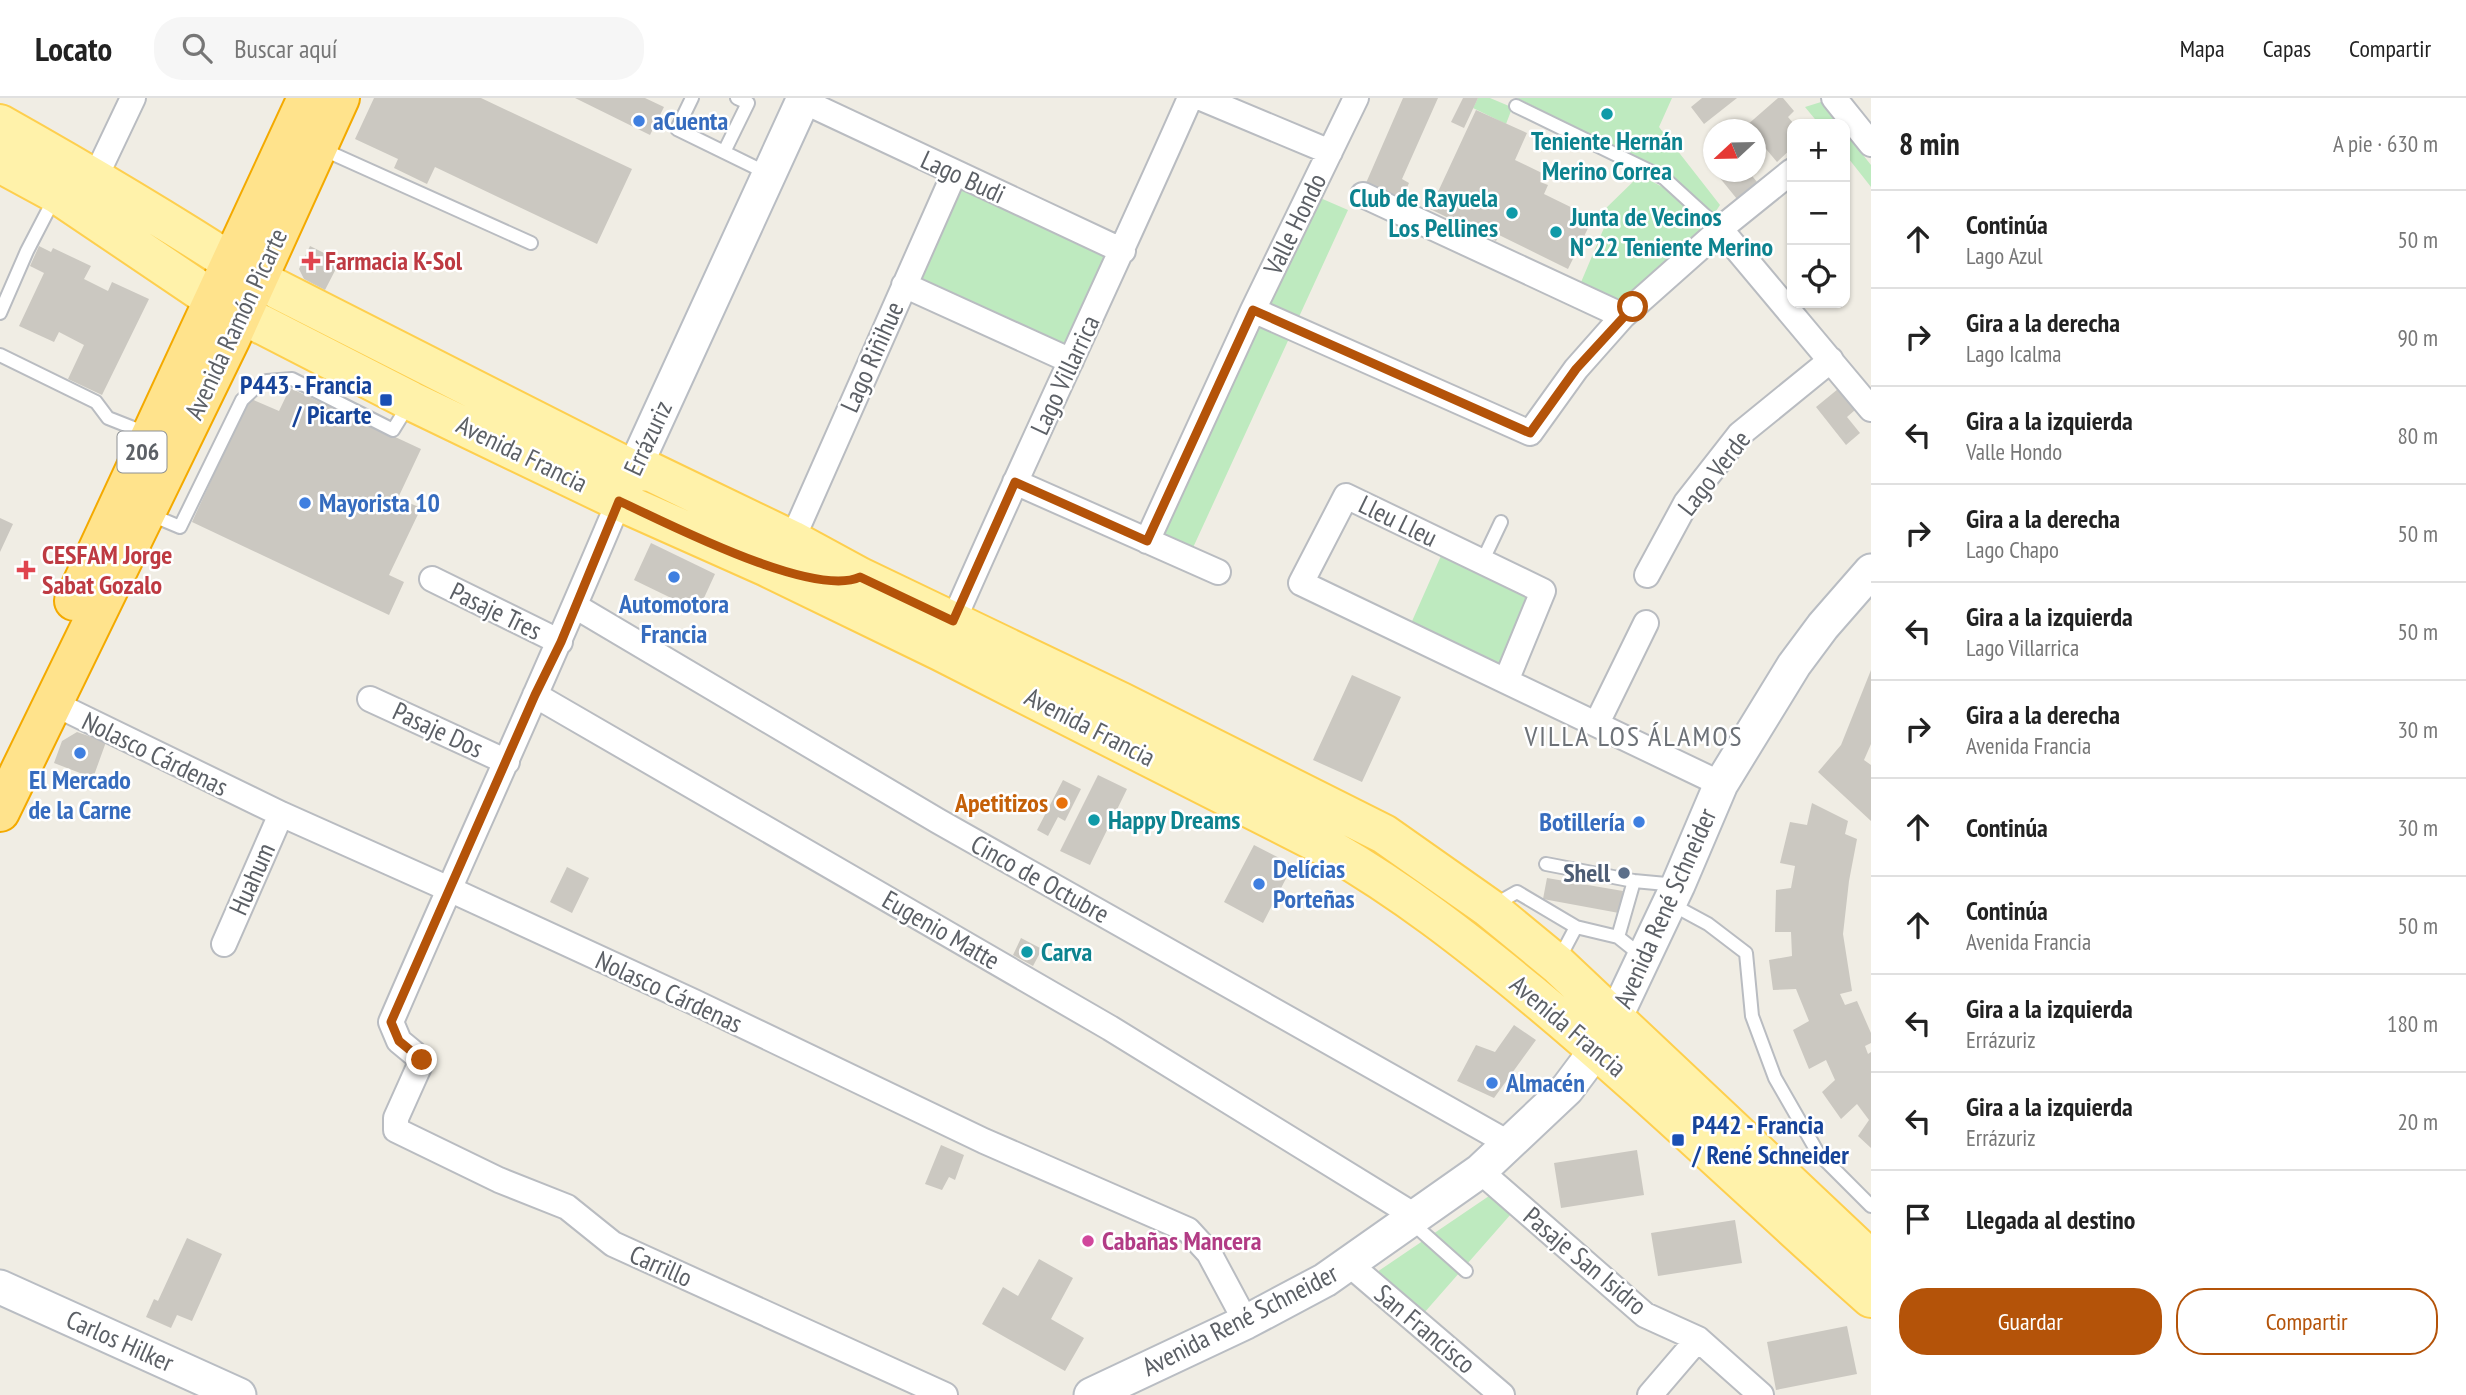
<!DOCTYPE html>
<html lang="es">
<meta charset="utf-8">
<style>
body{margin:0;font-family:"PT Sans Narrow",sans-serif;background:#f6f6f6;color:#222}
.controls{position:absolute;right:21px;top:21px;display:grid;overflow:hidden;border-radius:14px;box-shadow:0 2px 5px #0004}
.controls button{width:63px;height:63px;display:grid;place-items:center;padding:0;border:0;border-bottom:2px solid #e0e0e0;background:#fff;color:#222;font:35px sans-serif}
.compass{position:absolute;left:1703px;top:21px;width:63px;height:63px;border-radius:50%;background:#fff;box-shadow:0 2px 5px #0004;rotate:248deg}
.stop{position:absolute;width:21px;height:21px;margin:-16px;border:5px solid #b45309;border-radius:50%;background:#fff}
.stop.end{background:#b45309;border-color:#fff;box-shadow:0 2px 7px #0008}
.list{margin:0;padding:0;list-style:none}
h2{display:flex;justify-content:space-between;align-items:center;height:91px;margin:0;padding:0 28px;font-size:30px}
h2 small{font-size:23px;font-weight:400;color:#767676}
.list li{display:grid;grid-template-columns:46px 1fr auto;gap:21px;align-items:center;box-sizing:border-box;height:98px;padding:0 28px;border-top:2px solid #e0e0e0}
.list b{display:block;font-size:26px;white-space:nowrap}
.list p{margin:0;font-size:23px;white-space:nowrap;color:#767676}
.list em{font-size:23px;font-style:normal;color:#767676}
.actions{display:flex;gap:14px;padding:21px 28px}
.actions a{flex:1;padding:16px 0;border:2px solid #b45309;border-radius:28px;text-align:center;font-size:24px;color:#b45309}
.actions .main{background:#b45309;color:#fff}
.icon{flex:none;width:38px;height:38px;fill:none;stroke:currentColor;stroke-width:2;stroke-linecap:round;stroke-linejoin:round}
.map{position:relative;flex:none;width:1871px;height:1297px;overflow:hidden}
header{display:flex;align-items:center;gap:42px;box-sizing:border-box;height:98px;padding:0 35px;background:#fff;border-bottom:2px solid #e0e0e0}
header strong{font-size:33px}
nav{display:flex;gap:38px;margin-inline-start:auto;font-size:24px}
.search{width:490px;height:63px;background:#f6f6f6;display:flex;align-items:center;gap:18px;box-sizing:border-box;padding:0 24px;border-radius:28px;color:#767676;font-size:26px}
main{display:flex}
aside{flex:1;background:#fff}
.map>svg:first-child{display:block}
.green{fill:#beeabf}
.building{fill:#cbc8c1}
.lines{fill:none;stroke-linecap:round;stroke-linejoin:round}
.lane-casing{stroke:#b9bcc1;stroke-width:16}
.street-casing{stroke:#b9bcc1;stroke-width:28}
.secondary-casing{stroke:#b9bdc3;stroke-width:37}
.primary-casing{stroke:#fecf4e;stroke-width:42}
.highway-casing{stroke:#f4aa00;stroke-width:42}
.lane{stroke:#fff;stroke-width:12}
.street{stroke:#fff;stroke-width:24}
.secondary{stroke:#fff;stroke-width:33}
.primary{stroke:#fff2aa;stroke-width:38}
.highway{stroke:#ffe38c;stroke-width:38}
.route{stroke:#b45309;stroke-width:9}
.culture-dot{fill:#0f9aa8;stroke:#fff;stroke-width:2.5}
.shop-dot{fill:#3f7fe0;stroke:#fff;stroke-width:2.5}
.health-dot{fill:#e0444e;stroke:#fff;stroke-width:2.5}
.transit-dot{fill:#1a4fb4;stroke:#fff;stroke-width:2.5}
.food-dot{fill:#e8710a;stroke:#fff;stroke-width:2.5}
.service-dot{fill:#5c6f8a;stroke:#fff;stroke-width:2.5}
.hotel-dot{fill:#d1479c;stroke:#fff;stroke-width:2.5}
.labels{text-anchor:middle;stroke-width:5;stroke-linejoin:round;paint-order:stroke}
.shield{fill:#fff;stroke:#8d9094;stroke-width:2}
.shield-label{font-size:24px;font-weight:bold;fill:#5c6066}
.shop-label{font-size:26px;font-weight:bold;fill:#366cbe;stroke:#fff;text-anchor:start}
.culture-label{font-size:26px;font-weight:bold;fill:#0d838f;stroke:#fff;text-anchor:start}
.street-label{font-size:26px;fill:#5c6066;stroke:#fff}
.health-label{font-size:26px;font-weight:bold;fill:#be3a42;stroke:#fff;text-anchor:start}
.transit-label{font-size:26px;font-weight:bold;fill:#164399;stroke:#fff;text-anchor:end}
.food-label{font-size:26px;font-weight:bold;fill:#c56008;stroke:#fff;text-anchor:end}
.service-label{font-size:26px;font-weight:bold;fill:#4e5e75;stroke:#fff;text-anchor:end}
.hotel-label{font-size:26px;font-weight:bold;fill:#b23c85;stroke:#fff;text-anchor:start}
.neighbourhood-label{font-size:28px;letter-spacing:2px;fill:#6d7278;stroke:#fff}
</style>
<header>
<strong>Locato</strong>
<div class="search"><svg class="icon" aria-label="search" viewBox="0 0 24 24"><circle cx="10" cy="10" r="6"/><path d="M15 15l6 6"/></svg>Buscar aquí</div>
<nav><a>Mapa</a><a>Capas</a><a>Compartir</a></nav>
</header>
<main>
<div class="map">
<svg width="1871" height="1297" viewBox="0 0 1871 1297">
<rect width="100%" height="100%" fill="#f0ede4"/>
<path class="green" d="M1478 0H1490L1509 8 1511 13 1506 26 1473 10Z
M1517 0H1672L1659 29 1720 107 1714 116 1662 72Z
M1821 4 1838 25 1837 26H1819L1805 9Z
M1851 42 1871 67V89L1845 56V46Z
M1640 77 1668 92 1712 134 1622 209 1579 189 1609 118 1602 114Z
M957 84 1114 157 1068 253 911 180Z
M1318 99 1348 112 1191 454 1159 437Z
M1444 451 1533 497 1502 574 1409 530Z
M1489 1098 1511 1116 1424 1215 1377 1174Z"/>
<path class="building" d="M374 0H481L632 71 597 146 435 69 427 86 394 70 398 61 355 41Z
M575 0H645L664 9 650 37Z
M1403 0H1438L1402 81 1409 85 1402 101 1366 85Z
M1463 0H1478L1464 30 1451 24Z
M1702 0H1737L1704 26 1691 9Z
M1778 0H1783L1794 13 1788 19 1794 26H1792V50L1777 64 1756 39V32H1749L1746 28Z
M1476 12 1527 35 1515 62 1544 76 1540 84 1548 87 1544 96 1593 120 1568 171 1499 137 1496 143 1430 111Z
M1715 74H1749L1757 84 1737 101Z
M39 148 51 154 53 150 91 168 84 181 108 193 112 184 149 201 102 297 68 281 84 247 59 234 54 244 19 228 44 175 30 168Z
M310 148 340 163 325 192 304 181 299 171Z
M290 290 421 351 398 400 421 410 389 477 404 484 389 517 192 424 249 300 279 313Z
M1838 291 1855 312 1847 319 1860 335 1846 347 1816 309Z
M0 420 13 426 0 454Z
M651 445 715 476 698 513 634 482Z
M1871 572V646L1864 662 1871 667V723L1818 674 1841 647Z
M1352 577 1401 599 1362 684 1313 662Z
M77 634 106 644 93 680 54 665 62 643Z
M1098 677 1127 691 1090 767 1060 753Z
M1063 682 1081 691 1065 723 1058 719 1048 738 1037 732Z
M1812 705 1848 723 1845 736 1857 741 1849 783 1843 836 1852 893 1840 896 1845 907 1857 903 1871 935V945L1865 948 1868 956 1871 954V1050L1858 1038 1869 1022 1857 1006 1841 1021 1822 994 1835 982 1826 962 1809 971 1793 932 1809 923 1796 891 1773 892 1769 862 1792 858 1791 834H1775L1776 792 1791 790 1795 768 1780 765 1790 724 1807 727Z
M1254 747 1293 767 1263 825 1224 804Z
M567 769 589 780 572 815 550 804Z
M1547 780 1623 793 1619 815 1543 801Z
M1021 840 1042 851 1033 868 1013 857Z
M1514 927 1536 942 1494 1000 1457 983 1476 947 1495 954Z
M941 1047 964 1057 955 1082 949 1079 942 1092 925 1086Z
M1637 1052 1644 1097 1561 1110 1554 1065Z
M1735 1122 1742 1165 1658 1178 1651 1135Z
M187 1140 222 1156 192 1223 177 1217 171 1230 146 1219 154 1201 158 1203Z
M1039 1161 1073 1180 1051 1221 1084 1240 1065 1273 982 1226 1003 1189 1018 1198Z
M1847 1228 1857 1276 1776 1292 1767 1244Z"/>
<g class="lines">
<defs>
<path id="lane" d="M692 0 677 31 769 76
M1516 8 1664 80 1721 132
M322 51 531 145
M724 54 748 5 737 0
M0 215 27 153 55 99
M0 257 96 304 108 320 146 335
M149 416 180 429 242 302 256 289 267 283 292 281 393 332 409 306
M1482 464 1501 424
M1546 766 1634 783 1677 787
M1671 806 1708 826 1746 855 1752 918 1775 980 1818 1055 1871 1108
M1494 807 1517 794 1576 829 1618 839 1643 859
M1618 839 1634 783
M1558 863 1576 829
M1411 1124 1466 1173"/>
<path id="street" d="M1201 0 1330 54
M1834 0 1871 46
M803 3 1123 153
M95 80 133 0
M1363 97 1623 218
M1721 132 1871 311
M904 187 1071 263
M1253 212 1530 335 1576 271 1623 218 1730 123 1792 73
M1015 384 1218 474
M619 403C546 578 466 750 391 924L399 943 422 962 396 1020V1032L499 1082 567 1109 613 1146 945 1297
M792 442 954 76
M1147 443 1253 212 1356 0
M1647 477 1686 405 1740 336 1831 262
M432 481 560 544
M575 508 938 723 1510 1046
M948 535C1026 356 1111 179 1190 0
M1506 583 1543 493 1346 398 1301 485 1721 686
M535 597 1110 930 1415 1118
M370 601 507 664
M53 605 281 716 449 791 694 904 984 1043 1188 1132 1209 1155 1246 1224
M1597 625 1646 525
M224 846 281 716
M1480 1073 1645 1217 1698 1241 1761 1297
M1349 1166 1502 1297
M1650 1297 1698 1241"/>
<path id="secondary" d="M623 395 804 0
M0 1189 239 1297
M1091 1297 1246 1224 1325 1182 1480 1073 1567 991 1597 951 1615 920 1678 787 1721 686 1794 567 1823 528 1871 473"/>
<path id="primary" d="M0 26C87 75 173 126 257 181L633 372 651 374 792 442 860 479 1121 604 1384 736 1489 810 1557 866 1871 1162
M0 65 57 96 214 202 411 303 619 403 767 469 940 553 1330 751C1403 793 1467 843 1531 896 1648 993 1757 1099 1871 1200"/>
<path id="highway" d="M74 503 307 0
M0 714 231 240 340 0"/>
</defs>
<use href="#lane" class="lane-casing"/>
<use href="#street" class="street-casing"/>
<use href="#secondary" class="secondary-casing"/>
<use href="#primary" class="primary-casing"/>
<use href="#highway" class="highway-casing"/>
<use href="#lane" class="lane"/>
<use href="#street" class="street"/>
<use href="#secondary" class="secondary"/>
<use href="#primary" class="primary"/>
<use href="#highway" class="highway"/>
</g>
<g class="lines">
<path class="route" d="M422 962 399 943 391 924 535 597 561 544 619 403C667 425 813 501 860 479L953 523 1015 384 1147 443 1253 212 1530 335 1576 271 1633 209"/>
</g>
<g class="culture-dot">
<circle cx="1607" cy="16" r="7"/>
<circle cx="1512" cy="115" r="7"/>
<circle cx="1556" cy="134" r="7"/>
<circle cx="1094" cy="722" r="7"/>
<circle cx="1027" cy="854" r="7"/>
</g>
<g class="shop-dot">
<circle cx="639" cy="23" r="7"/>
<circle cx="305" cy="405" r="7"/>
<circle cx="674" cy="479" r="7"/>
<circle cx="80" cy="655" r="7"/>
<circle cx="1639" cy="724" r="7"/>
<circle cx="1259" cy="786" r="7"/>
<circle cx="1492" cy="985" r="7"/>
</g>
<g class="health-dot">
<path d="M307.5 152.5h7v7h7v7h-7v7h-7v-7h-7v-7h7z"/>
<path d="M22.5 461.5h7v7h7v7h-7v7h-7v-7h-7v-7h7z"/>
</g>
<g class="transit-dot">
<rect x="379" y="295" width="14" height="14" rx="3.5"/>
<rect x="1671" y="1035" width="14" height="14" rx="3.5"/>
</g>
<circle class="food-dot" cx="1062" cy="705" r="7"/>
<circle class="service-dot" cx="1624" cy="775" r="7"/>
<circle class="hotel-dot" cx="1088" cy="1143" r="7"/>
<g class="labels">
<rect class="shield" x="117.5" y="333.5" width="49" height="41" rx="5"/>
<g class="shield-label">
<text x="142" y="362">206</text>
</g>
<g class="shop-label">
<text x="653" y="32">aCuenta</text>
<text x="319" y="414">Mayorista 10</text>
<text x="674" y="515" text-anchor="middle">Automotora<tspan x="674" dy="30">Francia</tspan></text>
<text x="80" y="691" text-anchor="middle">El Mercado<tspan x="80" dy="30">de la Carne</tspan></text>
<text x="1625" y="733" text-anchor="end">Botillería</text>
<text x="1273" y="780">Delícias<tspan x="1273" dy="30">Porteñas</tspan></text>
<text x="1506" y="994">Almacén</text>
</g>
<g class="culture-label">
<text x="1607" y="52" text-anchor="middle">Teniente Hernán<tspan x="1607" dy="30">Merino Correa</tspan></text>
<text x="1498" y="109" text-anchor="end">Club de Rayuela<tspan x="1498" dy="30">Los Pellines</tspan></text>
<text x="1570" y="128">Junta de Vecinos<tspan x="1570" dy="30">N°22 Teniente Merino</tspan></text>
<text x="1108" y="731">Happy Dreams</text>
<text x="1041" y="863">Carva</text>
</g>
<g class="street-label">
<text transform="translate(963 79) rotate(25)" y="9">Lago Budi</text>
<text transform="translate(1295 126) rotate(-64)" y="9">Valle Hondo</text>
<text transform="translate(236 226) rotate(-65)" y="9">Avenida Ramón Picarte</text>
<text transform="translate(872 259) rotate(-66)" y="9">Lago Riñihue</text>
<text transform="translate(1065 277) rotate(-65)" y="9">Lago Villarrica</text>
<text transform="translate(648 340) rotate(-65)" y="9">Errázuriz</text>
<text transform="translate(522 356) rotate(26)" y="9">Avenida Francia</text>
<text transform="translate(1714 375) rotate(-52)" y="9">Lago Verde</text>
<text transform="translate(1398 423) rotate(26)" y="9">Lleu Lleu</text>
<text transform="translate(496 513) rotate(26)" y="9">Pasaje Tres</text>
<text transform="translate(1090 629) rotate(27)" y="9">Avenida Francia</text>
<text transform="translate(438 632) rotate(25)" y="9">Pasaje Dos</text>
<text transform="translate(155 656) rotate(26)" y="9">Nolasco Cárdenas</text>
<text transform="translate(252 781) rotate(-66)" y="9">Huahum</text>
<text transform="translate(1040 781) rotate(29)" y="9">Cinco de Octubre</text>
<text transform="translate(1665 810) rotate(-66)" y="9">Avenida René Schneider</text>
<text transform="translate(941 832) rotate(30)" y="9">Eugenio Matte</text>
<text transform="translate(669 894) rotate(25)" y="9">Nolasco Cárdenas</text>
<text transform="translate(1568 928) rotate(40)" y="9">Avenida Francia</text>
<text transform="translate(1585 1163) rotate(40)" y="9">Pasaje San Isidro</text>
<text transform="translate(661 1168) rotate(24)" y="9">Carrillo</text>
<text transform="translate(1240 1222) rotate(-27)" y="9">Avenida René Schneider</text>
<text transform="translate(1425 1231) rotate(40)" y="9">San Francisco</text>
<text transform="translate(120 1243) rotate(24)" y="9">Carlos Hilker</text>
</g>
<g class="health-label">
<text x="325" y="172">Farmacia K-Sol</text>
<text x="42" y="466">CESFAM Jorge<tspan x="42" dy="30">Sabat Gozalo</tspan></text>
</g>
<g class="transit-label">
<text x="372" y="296">P443 - Francia<tspan x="372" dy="30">/ Picarte</tspan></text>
<text x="1692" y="1036" text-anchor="start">P442 - Francia<tspan x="1692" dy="30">/ René Schneider</tspan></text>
</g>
<g class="food-label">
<text x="1048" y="714">Apetitizos</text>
</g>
<g class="service-label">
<text x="1610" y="784">Shell</text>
</g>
<g class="hotel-label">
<text x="1102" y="1152">Cabañas Mancera</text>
</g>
<g class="neighbourhood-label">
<text x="1634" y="648">VILLA LOS ÁLAMOS</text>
</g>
</g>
</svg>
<div class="controls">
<button>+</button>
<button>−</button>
<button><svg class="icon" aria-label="locate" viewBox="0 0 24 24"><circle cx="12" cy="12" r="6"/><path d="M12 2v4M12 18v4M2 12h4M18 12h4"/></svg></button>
</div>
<svg class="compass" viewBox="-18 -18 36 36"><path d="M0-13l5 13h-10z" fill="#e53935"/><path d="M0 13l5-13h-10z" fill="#767676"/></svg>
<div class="stop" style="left:1633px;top:209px"></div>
<div class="stop end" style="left:422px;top:962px"></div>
</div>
<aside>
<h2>8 min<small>A pie · 630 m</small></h2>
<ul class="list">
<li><svg class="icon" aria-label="ahead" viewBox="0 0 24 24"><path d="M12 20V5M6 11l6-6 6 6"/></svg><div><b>Continúa</b><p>Lago Azul</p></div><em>50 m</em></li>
<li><svg class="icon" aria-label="right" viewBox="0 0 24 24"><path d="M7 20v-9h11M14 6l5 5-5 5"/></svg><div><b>Gira a la derecha</b><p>Lago Icalma</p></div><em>90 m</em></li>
<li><svg class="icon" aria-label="left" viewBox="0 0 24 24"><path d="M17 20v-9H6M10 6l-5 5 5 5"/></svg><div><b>Gira a la izquierda</b><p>Valle Hondo</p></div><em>80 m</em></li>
<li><svg class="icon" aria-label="right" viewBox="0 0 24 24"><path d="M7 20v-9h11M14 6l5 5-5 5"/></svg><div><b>Gira a la derecha</b><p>Lago Chapo</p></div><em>50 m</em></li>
<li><svg class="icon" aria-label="left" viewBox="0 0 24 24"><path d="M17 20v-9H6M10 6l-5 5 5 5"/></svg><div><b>Gira a la izquierda</b><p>Lago Villarrica</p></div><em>50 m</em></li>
<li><svg class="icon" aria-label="right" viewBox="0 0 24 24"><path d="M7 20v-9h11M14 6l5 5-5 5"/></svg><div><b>Gira a la derecha</b><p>Avenida Francia</p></div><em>30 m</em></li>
<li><svg class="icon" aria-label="ahead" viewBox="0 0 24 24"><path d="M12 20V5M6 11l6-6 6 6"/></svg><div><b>Continúa</b></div><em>30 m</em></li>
<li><svg class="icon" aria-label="ahead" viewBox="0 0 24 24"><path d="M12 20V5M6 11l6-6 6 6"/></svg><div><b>Continúa</b><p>Avenida Francia</p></div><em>50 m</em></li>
<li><svg class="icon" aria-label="left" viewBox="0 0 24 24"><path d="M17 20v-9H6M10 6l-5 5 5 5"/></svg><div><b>Gira a la izquierda</b><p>Errázuriz</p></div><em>180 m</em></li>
<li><svg class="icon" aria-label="left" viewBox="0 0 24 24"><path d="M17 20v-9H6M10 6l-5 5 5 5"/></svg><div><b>Gira a la izquierda</b><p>Errázuriz</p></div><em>20 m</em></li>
<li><svg class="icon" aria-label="arrive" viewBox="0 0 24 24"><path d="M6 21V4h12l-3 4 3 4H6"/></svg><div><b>Llegada al destino</b></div></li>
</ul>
<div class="actions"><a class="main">Guardar</a><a>Compartir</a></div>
</aside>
</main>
